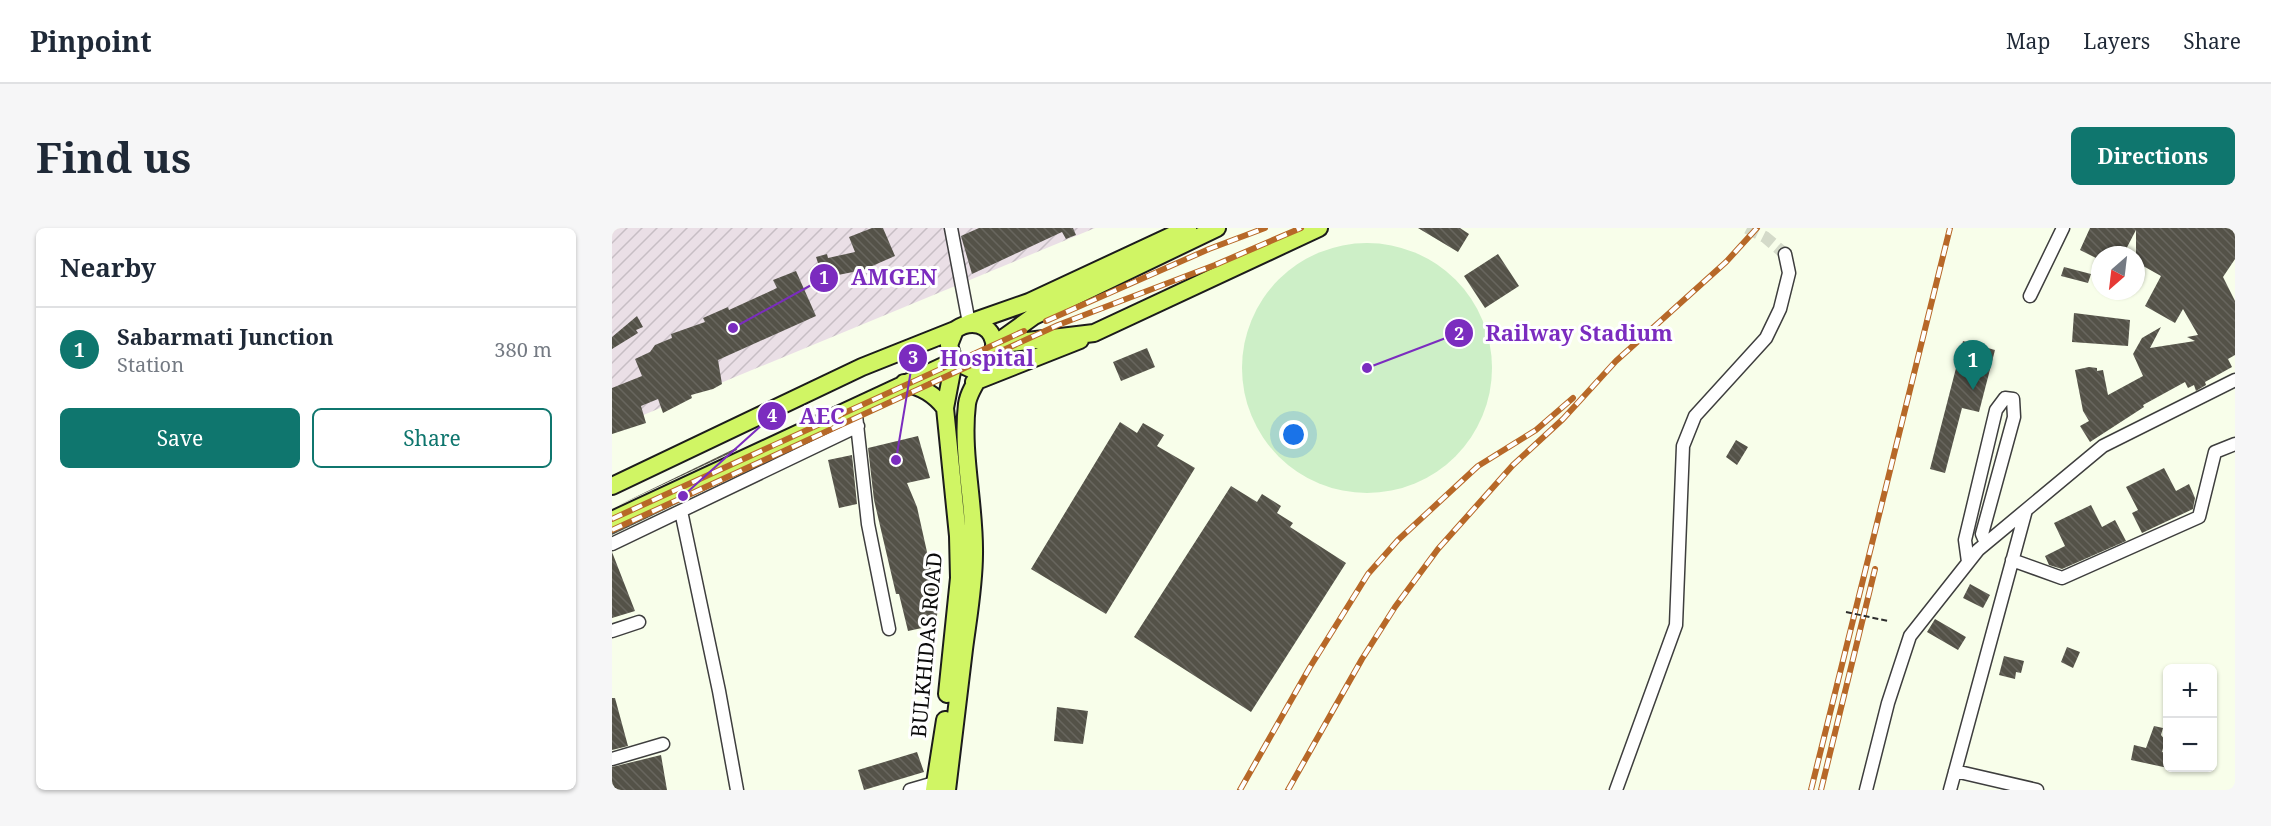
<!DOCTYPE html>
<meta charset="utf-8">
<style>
body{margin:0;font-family:"Noto Serif",serif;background:#f6f6f7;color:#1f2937}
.controls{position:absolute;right:18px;bottom:18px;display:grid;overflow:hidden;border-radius:9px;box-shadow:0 2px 4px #0004}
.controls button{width:54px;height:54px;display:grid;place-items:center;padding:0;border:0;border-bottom:2px solid #e0e1e3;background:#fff;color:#1f2937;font:30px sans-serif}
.compass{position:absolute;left:1479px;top:18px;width:54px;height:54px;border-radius:50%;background:#fff;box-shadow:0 2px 4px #0004;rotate:208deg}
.you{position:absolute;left:682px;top:207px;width:21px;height:21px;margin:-15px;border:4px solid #fff;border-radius:50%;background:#1a73e8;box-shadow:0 0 0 9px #1a73e833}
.badge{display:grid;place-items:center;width:39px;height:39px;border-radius:50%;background:#0f766e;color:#fff;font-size:20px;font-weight:700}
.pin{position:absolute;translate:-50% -50px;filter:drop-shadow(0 2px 3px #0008)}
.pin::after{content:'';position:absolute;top:32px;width:21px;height:18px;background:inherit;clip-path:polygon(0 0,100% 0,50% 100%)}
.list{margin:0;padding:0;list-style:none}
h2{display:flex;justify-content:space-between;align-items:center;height:78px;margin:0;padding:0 24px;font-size:26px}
h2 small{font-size:20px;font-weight:400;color:#747a83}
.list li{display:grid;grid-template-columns:39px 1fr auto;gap:18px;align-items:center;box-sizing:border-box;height:84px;padding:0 24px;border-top:2px solid #e0e1e3}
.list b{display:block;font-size:22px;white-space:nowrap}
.list p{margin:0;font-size:20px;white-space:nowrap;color:#747a83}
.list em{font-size:20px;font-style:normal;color:#747a83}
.actions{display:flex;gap:12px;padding:18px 24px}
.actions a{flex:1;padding:14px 0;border:2px solid #0f766e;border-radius:9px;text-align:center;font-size:21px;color:#0f766e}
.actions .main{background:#0f766e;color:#fff}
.map{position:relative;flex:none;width:1623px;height:562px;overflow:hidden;border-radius:9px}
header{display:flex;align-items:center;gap:36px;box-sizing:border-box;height:84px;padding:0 30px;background:#fff;border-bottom:2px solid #e0e1e3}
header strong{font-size:28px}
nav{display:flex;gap:33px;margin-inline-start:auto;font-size:21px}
.intro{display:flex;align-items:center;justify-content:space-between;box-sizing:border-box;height:144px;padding:0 36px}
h1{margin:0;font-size:42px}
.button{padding:15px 27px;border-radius:9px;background:#0f766e;color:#fff;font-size:21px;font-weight:700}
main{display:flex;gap:36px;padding:0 36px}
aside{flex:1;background:#fff;border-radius:9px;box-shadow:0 2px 4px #0004}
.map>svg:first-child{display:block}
.industrial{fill:url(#industrial-furrows)}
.pitch{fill:#cdefc7}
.building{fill:url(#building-back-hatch)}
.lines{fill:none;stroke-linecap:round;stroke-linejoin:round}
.minor-tunnel{stroke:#d4dac9;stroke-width:12;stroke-dasharray:12 6;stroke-linecap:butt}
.minor-casing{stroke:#3e3e3e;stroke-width:15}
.major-casing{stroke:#1c1c1c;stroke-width:20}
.minor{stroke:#fff;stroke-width:12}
.major{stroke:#d0f564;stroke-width:16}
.rail-casing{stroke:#b76828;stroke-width:6}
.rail{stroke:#fff;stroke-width:4;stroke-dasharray:11;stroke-linecap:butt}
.path-bridge{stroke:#2d2d2d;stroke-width:2;stroke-dasharray:6 3;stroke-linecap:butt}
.labels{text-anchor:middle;stroke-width:6;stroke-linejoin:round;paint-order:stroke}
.street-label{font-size:21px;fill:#0b0b0b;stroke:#fff}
.leader{fill:none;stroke:#7b2cbf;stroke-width:2}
.callout-dot{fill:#7b2cbf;stroke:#fff;stroke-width:2}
.mark-label{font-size:18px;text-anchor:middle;font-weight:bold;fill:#fff}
.callout-label{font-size:22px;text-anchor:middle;font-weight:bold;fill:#7b2cbf;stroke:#fff;stroke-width:6;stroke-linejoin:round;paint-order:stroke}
</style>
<header>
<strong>Pinpoint</strong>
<nav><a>Map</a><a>Layers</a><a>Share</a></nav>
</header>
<div class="intro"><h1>Find us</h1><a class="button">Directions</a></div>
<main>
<aside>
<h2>Nearby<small></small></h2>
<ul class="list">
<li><span class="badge">1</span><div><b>Sabarmati Junction</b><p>Station</p></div><em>380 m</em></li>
</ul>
<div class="actions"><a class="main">Save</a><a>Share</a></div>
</aside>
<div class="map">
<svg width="1623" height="562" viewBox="0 0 1623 562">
<defs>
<pattern id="industrial-furrows" width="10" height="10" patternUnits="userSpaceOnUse" patternTransform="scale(1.5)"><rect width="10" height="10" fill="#eadfe6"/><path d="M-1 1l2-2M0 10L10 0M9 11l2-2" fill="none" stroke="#c7bec4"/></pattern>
<pattern id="building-back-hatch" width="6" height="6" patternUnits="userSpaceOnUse" patternTransform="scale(1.5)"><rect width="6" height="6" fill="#545248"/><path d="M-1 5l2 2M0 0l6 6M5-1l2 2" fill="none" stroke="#68665e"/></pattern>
</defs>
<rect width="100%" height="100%" fill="#f8feea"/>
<path class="industrial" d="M0 0H483L0 200Z"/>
<path class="pitch" d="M630 140a125 125 0 1 1 250 0a125 125 0 1 1-250 0Z"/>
<path class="building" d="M260 0H271L283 28 251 42 211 50 204 29 215 26 216 30 243 24 237 9Z
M367 0H461L464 7 454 11 450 4 360 46 349 8Z
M806 0H848L857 6 846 24Z
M1478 0H1618L1623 3V31L1611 49 1623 73V127L1616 131 1620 139 1593 154 1594 157 1584 163 1582 157 1576 160 1573 154 1531 177 1532 179 1478 214 1468 198 1477 193 1471 183 1463 142 1477 139 1485 140V143L1491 142 1496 167 1531 148 1521 126 1530 110 1549 99 1538 120 1583 113 1575 109 1586 107 1571 81 1563 95 1533 78 1549 48 1524 34V2L1511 27H1488V32L1468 22Z
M886 26 907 58 873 80 852 48Z
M1452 39 1479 46 1476 55 1449 48Z
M184 43 204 88 106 132 110 156 101 161 79 167 80 170 51 185 46 171 29 178 34 195 0 206V160L30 148 23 131 38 124 43 117 60 110 59 106 93 94 91 90 116 79 117 82 165 60 161 52Z
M1462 85 1518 92 1516 118 1460 114Z
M25 88 31 99 24 102 26 105 0 121V109Z
M1351 113 1383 122 1367 184 1350 180 1333 245 1318 241Z
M535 120 543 139 509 153 501 134Z
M508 194 525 205 531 195 552 207 545 218 583 240 494 386 419 341Z
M306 208 318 250 295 255 305 279 325 369H327L324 397 296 403 287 366H284L262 272 256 220Z
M1124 212 1136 219 1125 237 1114 229Z
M124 220 125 222 5 278Z
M240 227 245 276 227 280 216 232Z
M1552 240 1564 263 1577 256 1583 270 1581 281 1530 305 1520 285 1526 282 1514 259Z
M134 241 135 242 0 307V302Z
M619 258 645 274 650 266 669 278 665 285 681 295 678 299 734 335 639 484 522 409Z
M1479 277 1490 299 1503 292 1514 313 1450 341 1437 337 1433 328 1453 318 1442 295Z
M0 324 23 383 0 390Z
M1358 356 1378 367 1371 380 1351 370Z
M1323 391 1354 409 1346 422 1315 404Z
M1455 419 1468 424 1461 440 1449 434Z
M1392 428 1412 433 1409 445 1404 444 1403 451 1387 447Z
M0 470H3L16 518 0 522Z
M445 479 476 483 471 516 442 513Z
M1542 498 1551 500 1549 507 1553 512 1550 524 1556 525V540L1519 532 1522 517 1534 520Z
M305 524 312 544 252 562 246 542Z
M49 527 55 562H0V539Z"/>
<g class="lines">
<path class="minor-tunnel" d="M1135 0 1153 9 1173 26"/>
<defs>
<path id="minor" d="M339 0 357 95
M1418 68 1451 0
M243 178 256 296 277 401
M69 283 107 463 125 562
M0 316 246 198
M1400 332 1450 350 1587 289 1603 224 1623 216
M1356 334 1353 312 1384 182 1393 170 1401 171 1402 189 1370 306 1374 315
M0 403 27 394
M0 531 51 516
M1343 543 1425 562
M298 562 329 553
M1004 562 1064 397 1071 218 1083 188 1154 110 1168 81 1177 45 1173 26
M1254 562 1276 475 1298 408 1366 322 1491 218 1623 152
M1338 562 1414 282"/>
<path id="major" d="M357 95 417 74 576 0
M383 116 422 88 605 0
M382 117 482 105 707 0
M362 154 468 112
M292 155C310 159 322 166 333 180
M0 258 250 139 343 102
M0 292 342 133
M335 466 347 350 346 308 333 180 342 133
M322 562 333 492
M335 562C341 515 346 468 352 421 356 390 362 358 362 326 363 276 349 226 355 176 358 154 385 132 382 114 378 94 357 92 343 102L337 117 342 133 359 141 376 134"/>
</defs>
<use href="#minor" class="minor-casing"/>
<use href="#major" class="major-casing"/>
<use href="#minor" class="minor"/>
<use href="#major" class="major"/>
<defs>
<path id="rail" d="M434 93 597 21 653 0
M0 291 412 103
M0 302 446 97 603 37 689 0
M628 562 698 439 756 346 786 312 866 238 924 202 961 170
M676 562 750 431 783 379 826 321 901 237 951 191 1004 133 1114 34 1145 0
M1199 562 1338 0
M1209 562 1263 341"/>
</defs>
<use href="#rail" class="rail-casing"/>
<use href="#rail" class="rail"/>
<path class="path-bridge" d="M1234 384 1276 393"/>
</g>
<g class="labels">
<g class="street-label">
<text transform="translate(315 417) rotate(-85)" y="7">BULKHIDAS ROAD</text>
</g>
</g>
<path class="leader" d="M121 100L212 50M755 140L847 105M284 232L301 130M71 268L160 188"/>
<g class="callout-dot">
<circle cx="121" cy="100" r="6"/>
<circle cx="755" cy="140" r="6"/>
<circle cx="284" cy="232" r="6"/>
<circle cx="71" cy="268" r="6"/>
<circle cx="212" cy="50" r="15"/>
<circle cx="847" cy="105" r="15"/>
<circle cx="301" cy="130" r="15"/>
<circle cx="160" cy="188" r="15"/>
</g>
<g class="mark-label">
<text x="212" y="56">1</text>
<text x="847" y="112">2</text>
<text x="301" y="136">3</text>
<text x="160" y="194">4</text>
</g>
<g class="callout-label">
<text x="282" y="57">AMGEN</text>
<text x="967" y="113">Railway Stadium</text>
<text x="375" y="138">Hospital</text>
<text x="210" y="196">AEC</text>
</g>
</svg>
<div class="controls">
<button>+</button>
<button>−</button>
</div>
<svg class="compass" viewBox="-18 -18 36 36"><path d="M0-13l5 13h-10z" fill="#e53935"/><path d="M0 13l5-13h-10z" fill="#747a83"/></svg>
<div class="you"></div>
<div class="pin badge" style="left:1361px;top:162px">1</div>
</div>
</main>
